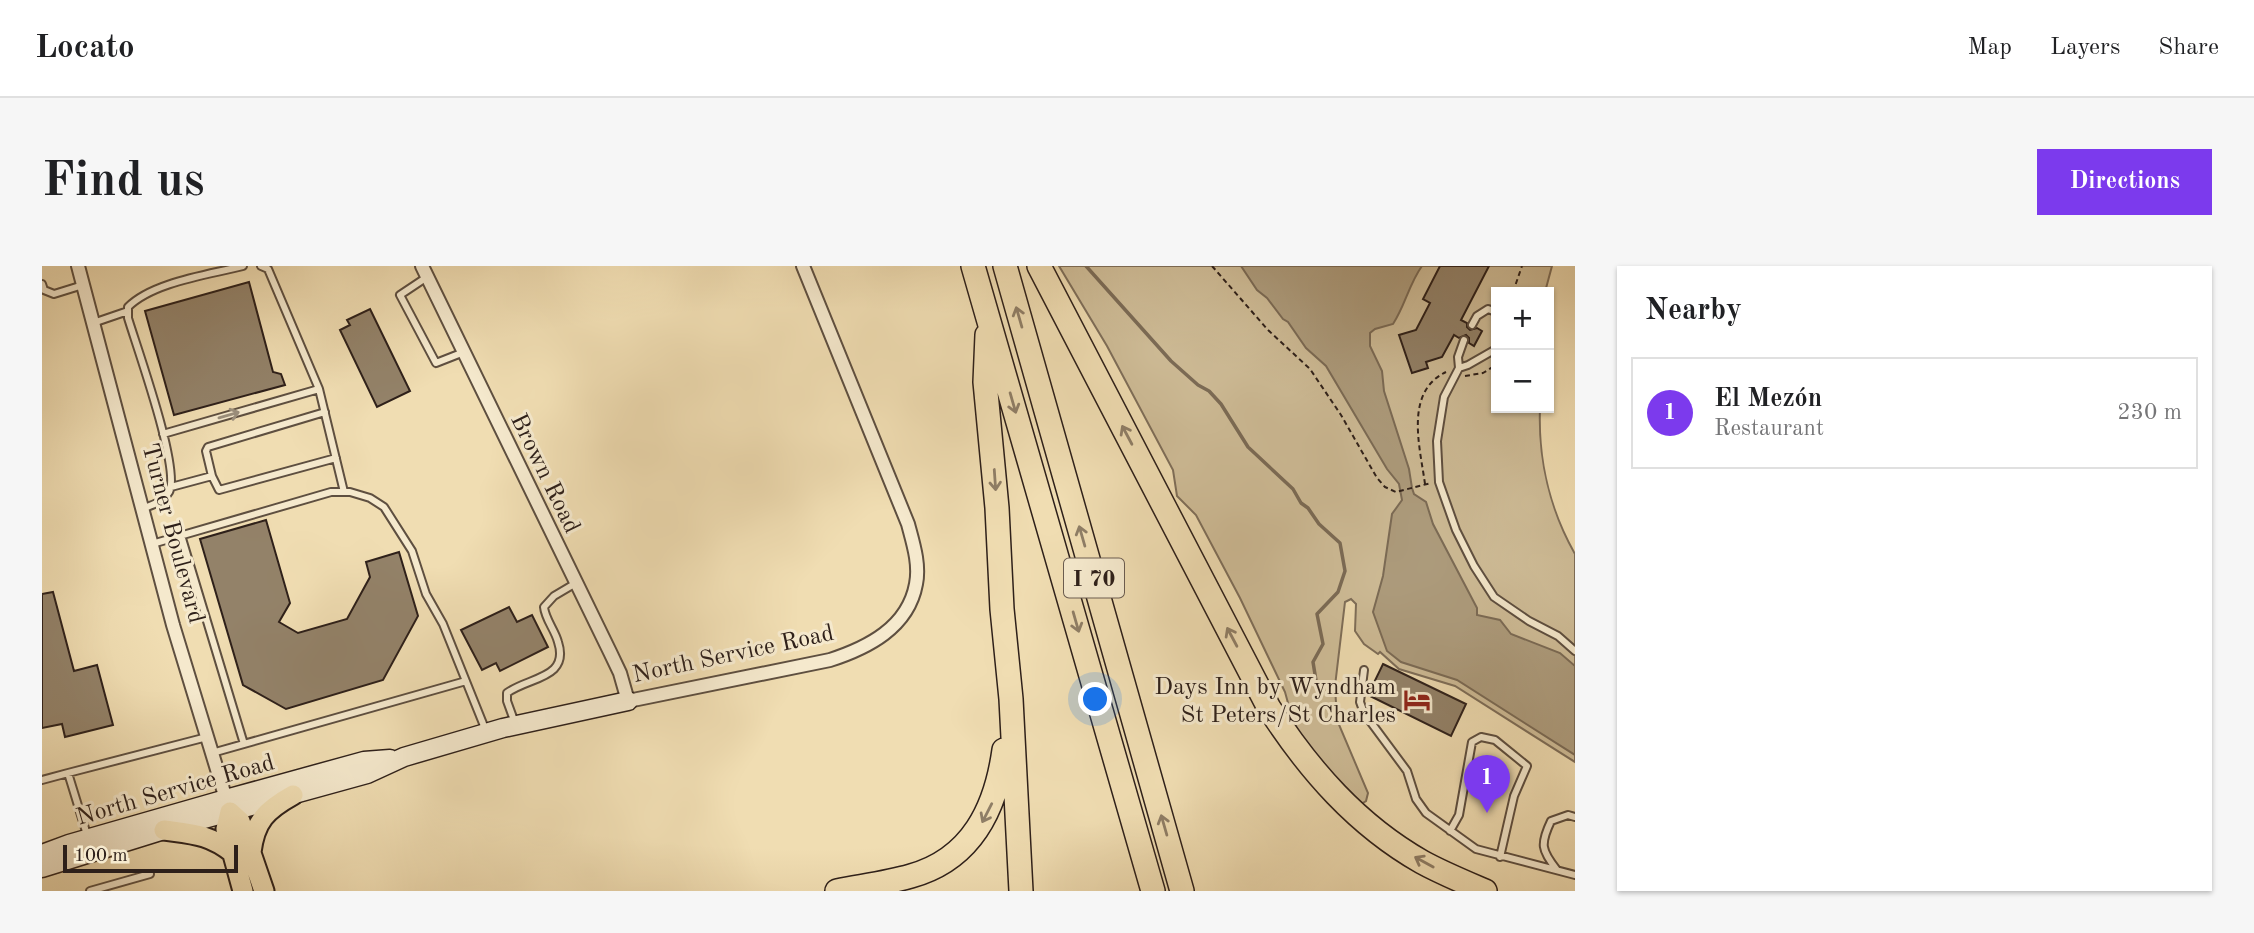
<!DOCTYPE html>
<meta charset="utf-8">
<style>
body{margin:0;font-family:"Old Standard TT",serif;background:#f6f6f6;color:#202124}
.controls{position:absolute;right:21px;top:21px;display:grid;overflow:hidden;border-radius:0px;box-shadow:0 2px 5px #0004}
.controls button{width:63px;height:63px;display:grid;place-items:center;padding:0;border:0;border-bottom:2px solid #e0e0e0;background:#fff;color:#202124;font:35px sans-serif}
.scale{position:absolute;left:21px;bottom:18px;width:175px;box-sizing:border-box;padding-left:7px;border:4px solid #2e201a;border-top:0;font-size:19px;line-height:24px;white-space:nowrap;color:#2e201a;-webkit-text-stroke:5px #f5e9cd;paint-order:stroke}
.you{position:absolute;left:1054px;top:434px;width:24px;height:24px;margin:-18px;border:5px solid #fff;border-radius:50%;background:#1a73e8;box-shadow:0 0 0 10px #1a73e833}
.badge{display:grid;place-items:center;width:46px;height:46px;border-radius:50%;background:#7c3aed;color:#fff;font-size:23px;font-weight:700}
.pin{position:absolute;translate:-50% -58px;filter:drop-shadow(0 2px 4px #0008)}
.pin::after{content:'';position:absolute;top:37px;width:24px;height:21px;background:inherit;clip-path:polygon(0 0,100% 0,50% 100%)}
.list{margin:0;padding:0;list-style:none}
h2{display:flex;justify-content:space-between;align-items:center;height:91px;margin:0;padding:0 28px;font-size:30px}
h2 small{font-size:23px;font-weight:400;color:#757577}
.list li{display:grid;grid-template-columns:46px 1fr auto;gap:21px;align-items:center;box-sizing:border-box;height:112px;margin:0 14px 14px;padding:0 14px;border:2px solid #e0e0e0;border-radius:0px}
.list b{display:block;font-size:26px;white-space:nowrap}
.list p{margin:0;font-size:23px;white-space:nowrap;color:#757577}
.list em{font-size:23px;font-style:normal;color:#757577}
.map{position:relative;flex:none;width:1533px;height:625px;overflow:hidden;border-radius:0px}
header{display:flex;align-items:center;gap:42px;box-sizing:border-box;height:98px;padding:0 35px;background:#fff;border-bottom:2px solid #e0e0e0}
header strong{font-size:33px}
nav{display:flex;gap:38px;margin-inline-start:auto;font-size:24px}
.intro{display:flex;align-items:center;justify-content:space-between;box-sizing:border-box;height:168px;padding:0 42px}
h1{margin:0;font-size:49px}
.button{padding:18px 32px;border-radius:0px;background:#7c3aed;color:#fff;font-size:24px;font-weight:700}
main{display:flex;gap:42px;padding:0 42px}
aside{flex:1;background:#fff;border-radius:0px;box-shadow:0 2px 5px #0004}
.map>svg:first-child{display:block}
.green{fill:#cfbd98;stroke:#7e6e59;stroke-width:2}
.water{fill:#ae9d7e;stroke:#7b6b56;stroke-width:2}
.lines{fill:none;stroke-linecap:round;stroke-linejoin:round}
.stream{stroke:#7b6b56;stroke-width:3.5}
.building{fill:#938269;stroke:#2e201a;stroke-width:2}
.lane-casing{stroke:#5e4f40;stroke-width:10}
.street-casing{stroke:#5e4f40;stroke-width:16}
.secondary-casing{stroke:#2e201a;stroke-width:21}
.primary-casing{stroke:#2e201a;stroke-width:23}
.highway-casing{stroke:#2e201a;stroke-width:26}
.path{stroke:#2e201a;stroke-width:2;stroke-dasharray:5 3.5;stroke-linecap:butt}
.lane{stroke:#f5e9cd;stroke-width:6}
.street{stroke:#f5e9cd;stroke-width:12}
.secondary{stroke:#f5e9cd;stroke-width:18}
.primary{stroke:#f0ddb2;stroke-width:19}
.highway{stroke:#f0ddb2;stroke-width:23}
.oneway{stroke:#8f7e66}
.oneway2{stroke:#9b8f7c}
.labels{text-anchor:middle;stroke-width:6;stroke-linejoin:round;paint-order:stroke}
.shield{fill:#f5e9cd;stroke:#6a5c50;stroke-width:2}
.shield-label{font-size:23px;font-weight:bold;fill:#2e201a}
.street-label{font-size:24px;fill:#2e201a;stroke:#f5e9cd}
.poi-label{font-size:24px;fill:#2e201a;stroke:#f5e9cd;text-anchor:end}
</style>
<header>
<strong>Locato</strong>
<nav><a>Map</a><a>Layers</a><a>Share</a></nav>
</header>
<div class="intro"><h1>Find us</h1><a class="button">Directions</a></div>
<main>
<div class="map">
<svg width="1533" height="625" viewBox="0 0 1533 625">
<rect width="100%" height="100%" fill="#f0ddb2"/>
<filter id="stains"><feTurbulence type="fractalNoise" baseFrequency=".00286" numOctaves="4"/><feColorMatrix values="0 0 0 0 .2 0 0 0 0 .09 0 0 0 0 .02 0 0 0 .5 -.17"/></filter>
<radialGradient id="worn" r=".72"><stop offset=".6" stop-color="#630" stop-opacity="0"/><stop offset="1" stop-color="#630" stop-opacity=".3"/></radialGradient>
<path class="green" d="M1017 0H1510L1503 26H1454V142H1498C1496 193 1508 244 1533 288V496L1413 420 1357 403 1338 386 1336 388 1322 378 1313 365 1314 338 1309 333 1303 336 1293 420 1295 454 1326 527 1324 535 1319 538 1279 497 1257 466 1251 455 1243 426 1198 332 1154 249 1135 230 1131 204 1065 80Z"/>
<path class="water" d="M1199 0H1380C1367 18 1363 40 1351 58L1333 63 1328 67V80L1340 105 1342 125 1367 203 1370 222 1372 228 1384 236 1391 258 1435 342V349L1458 354 1469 368 1518 387 1533 400V489L1415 414 1359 396 1345 385 1331 346 1341 310 1350 248 1360 234 1357 218 1345 203 1284 100 1264 82 1246 56 1241 53 1225 32 1215 24Z"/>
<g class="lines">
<path class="stream" d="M1044 0 1129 95 1156 119 1167 125 1179 138 1206 181 1251 223 1259 237 1266 242 1277 258 1298 277 1303 305 1296 326 1275 348 1281 378 1271 396 1277 433"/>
</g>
<path class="building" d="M1398 0H1447L1419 54 1425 57V61L1428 64 1435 62 1440 65 1432 80 1427 77V72L1424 69 1417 72 1412 69 1400 91 1384 96 1386 102 1370 107 1357 69 1374 64 1388 37 1381 33Z
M207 16 231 106 239 108 243 119 132 149 103 45Z
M328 43 368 125 335 141 298 64 308 59 305 54Z
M224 254 248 337 237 356 256 367 305 353 328 311 324 296 357 286 376 350 341 414 244 443 201 419 158 273Z
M11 326 32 405 55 399 71 459 23 471 20 458 0 462V328Z
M467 341 475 356 490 349 506 381 458 405 454 397 440 404 419 364Z
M1341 398 1424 438 1409 470 1326 429Z"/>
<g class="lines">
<defs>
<path id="lane" d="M219 0 226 3 277 123 302 226
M385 11 358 29 394 97 422 86
M0 18 2 24 12 28 41 19
M51 57 86 45
M1430 59 1435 50 1446 43 1454 46
M1422 74 1416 91 1417 102 1402 131 1395 175 1397 216 1414 264 1432 300 1452 331 1487 355 1516 370 1533 385
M1417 102 1426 99 1454 83
M121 168 277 123
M170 210 164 185 166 181 283 146
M129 221 170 210 177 224 294 192
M100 243C110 239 121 236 127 226 139 204 95 82 86 52V41C111 16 166 9 201 0
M139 269 202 478
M110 278 289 226H308L328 232 342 241 370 285 384 328 401 358 444 465
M1322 404 1318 436 1322 447 1365 505 1374 533 1384 547 1434 583 1533 609
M473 457 465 435V427C486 411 528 413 516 376 513 364 503 353 502 341L512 330 534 317
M170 487 424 415
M0 514 26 507
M1408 565 1417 549 1430 476 1439 471 1453 474 1485 500 1472 530 1458 591
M46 572 26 507 165 471
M1515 604C1499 584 1498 578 1509 555L1526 549 1533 551
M48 625 108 608"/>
<path id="street" d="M36 0 131 359 184 533
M380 0 568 386 578 407 586 435 788 394C825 382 866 362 874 318 878 298 871 277 866 258L761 0"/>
<path id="secondary" d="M0 588 27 578 184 533 322 495 348 493
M0 602 122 564 325 508 362 491 461 462 586 435"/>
<path id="primary" d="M188 546 198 555 222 625
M188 546 184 563 201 625
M122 564C151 568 167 568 191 587
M209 586C213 555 224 544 251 529"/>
<path id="highway" d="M931 0 1111 625
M963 0 1140 625
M997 0 1227 442C1267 504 1315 559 1380 596 1400 607 1422 616 1443 625
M945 69 943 116 955 242 960 343 969 433 979 625
M795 625C820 620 845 617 869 610 930 593 954 542 962 484"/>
</defs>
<use href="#lane" class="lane-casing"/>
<use href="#street" class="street-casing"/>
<use href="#secondary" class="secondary-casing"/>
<use href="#primary" class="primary-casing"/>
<use href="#highway" class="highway-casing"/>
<path class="path" d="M1170 0 1226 64 1268 103 1299 149 1335 212 1343 221 1354 226 1389 217
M1471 26 1480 0
M1423 110 1441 107 1454 99
M1383 218C1378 181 1362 126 1404 106"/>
<use href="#lane" class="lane"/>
<use href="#street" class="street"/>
<use href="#secondary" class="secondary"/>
<use href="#primary" class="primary"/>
<use href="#highway" class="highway"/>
</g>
<defs><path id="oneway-shaft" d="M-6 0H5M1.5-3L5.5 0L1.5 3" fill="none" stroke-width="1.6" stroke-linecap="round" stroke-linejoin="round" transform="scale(1.75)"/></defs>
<g class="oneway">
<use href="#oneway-shaft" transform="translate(977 51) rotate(-106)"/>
<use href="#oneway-shaft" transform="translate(971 137) rotate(74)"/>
<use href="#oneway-shaft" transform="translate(1085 169) rotate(-118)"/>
<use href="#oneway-shaft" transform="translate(953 214) rotate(86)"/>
<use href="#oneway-shaft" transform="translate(1040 270) rotate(-106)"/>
<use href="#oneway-shaft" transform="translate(1034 356) rotate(74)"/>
<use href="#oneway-shaft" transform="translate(1190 371) rotate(-118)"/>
<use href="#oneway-shaft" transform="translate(945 547) rotate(117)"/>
<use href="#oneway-shaft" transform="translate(1122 559) rotate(-106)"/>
<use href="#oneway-shaft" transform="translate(1382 596) rotate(-151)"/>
</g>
<use class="oneway2" href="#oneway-shaft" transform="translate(187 149) rotate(-16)"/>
<defs>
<symbol id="hotel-bare" viewBox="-9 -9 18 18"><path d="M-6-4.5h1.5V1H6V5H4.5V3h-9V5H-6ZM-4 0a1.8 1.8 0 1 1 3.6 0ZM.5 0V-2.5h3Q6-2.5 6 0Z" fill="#8f2418" stroke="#f5e9cd" stroke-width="2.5" paint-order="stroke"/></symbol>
</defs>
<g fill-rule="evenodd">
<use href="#hotel-bare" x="1356" y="415" width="38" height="38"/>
</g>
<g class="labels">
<rect class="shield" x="1022" y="292.5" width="60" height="39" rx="5"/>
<g class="shield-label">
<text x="1052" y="320">I 70</text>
</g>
<g class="street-label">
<text transform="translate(504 207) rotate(64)" y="8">Brown Road</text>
<text transform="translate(132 267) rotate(75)" y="8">Turner Boulevard</text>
<text transform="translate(691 387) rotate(-12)" y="8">North Service Road</text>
<text transform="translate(133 523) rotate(-16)" y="8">North Service Road</text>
</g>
<g class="poi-label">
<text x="1354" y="428">Days Inn by Wyndham<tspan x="1354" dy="28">St Peters/St Charles</tspan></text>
</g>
</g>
<rect width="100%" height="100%" filter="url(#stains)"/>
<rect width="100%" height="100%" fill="url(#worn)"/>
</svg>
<div class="controls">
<button>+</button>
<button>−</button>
</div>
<div class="scale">100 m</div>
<div class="you"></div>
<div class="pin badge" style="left:1445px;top:547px">1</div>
</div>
<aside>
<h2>Nearby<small></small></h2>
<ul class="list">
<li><span class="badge">1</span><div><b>El Mezón</b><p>Restaurant</p></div><em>230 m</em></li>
</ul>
</aside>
</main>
